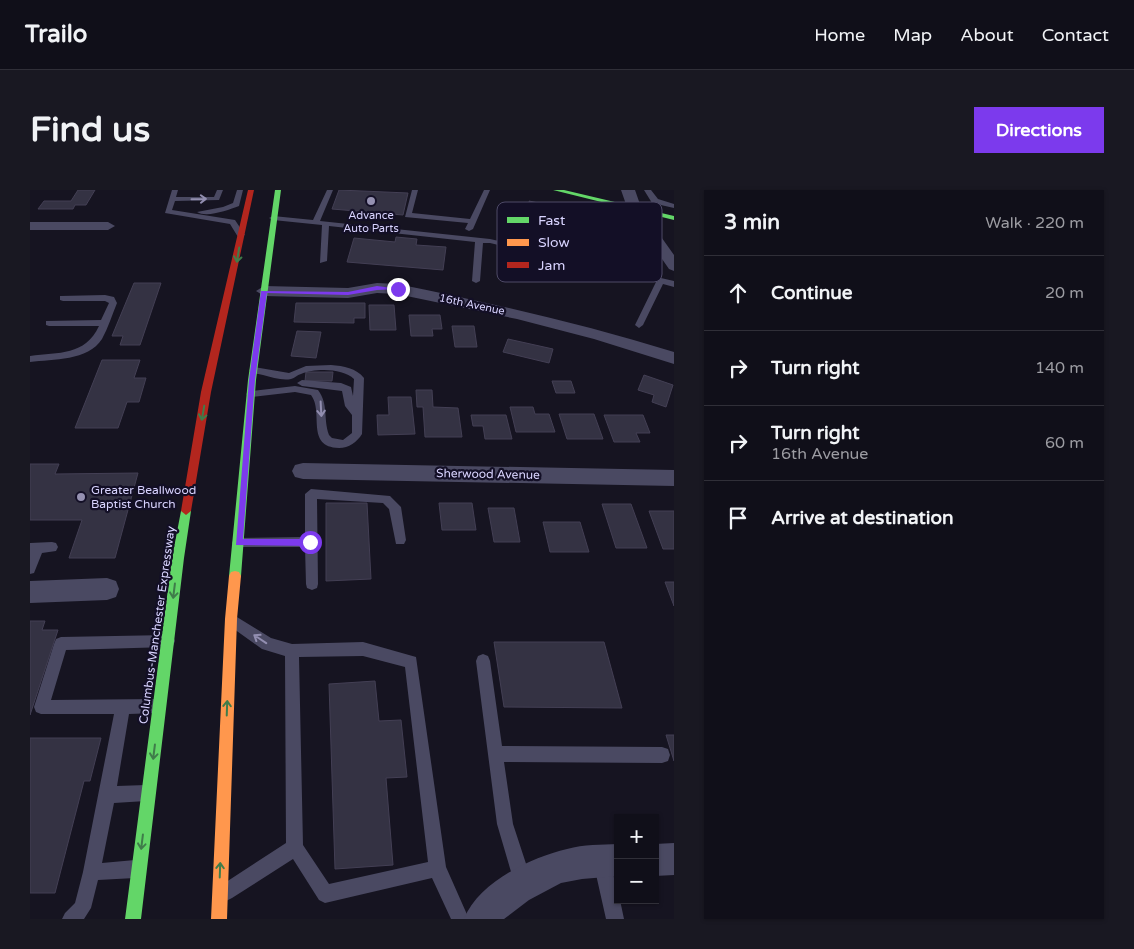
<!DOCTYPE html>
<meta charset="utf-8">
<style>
body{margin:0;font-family:"Varela Round",sans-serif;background:#191822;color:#f1f3f6}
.controls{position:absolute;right:15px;bottom:15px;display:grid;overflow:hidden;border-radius:0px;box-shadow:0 1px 4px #0004}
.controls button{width:45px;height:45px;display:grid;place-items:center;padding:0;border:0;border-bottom:1px solid #302f38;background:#100f19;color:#f1f3f6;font:25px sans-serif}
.stop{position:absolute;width:15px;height:15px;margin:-11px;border:4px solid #7c3aed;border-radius:50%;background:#fff}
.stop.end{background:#7c3aed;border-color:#fff;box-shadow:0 1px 5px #0008}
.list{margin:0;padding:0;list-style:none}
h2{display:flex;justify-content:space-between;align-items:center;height:65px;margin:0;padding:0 20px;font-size:21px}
h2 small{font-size:16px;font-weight:400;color:#9c9ca2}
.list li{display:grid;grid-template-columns:32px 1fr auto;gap:15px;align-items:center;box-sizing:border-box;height:75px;padding:0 20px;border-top:1px solid #302f38}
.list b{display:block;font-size:19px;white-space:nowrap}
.list p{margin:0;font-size:16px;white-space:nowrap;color:#9c9ca2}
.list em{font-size:16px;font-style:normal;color:#9c9ca2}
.icon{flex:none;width:28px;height:28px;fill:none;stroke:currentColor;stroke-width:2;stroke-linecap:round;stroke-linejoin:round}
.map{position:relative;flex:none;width:644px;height:729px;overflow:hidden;border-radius:0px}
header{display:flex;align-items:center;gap:30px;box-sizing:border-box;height:70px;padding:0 25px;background:#100f19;border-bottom:1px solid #302f38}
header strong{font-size:24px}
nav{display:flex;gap:28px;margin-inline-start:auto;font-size:18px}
.intro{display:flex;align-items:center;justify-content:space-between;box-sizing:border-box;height:120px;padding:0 30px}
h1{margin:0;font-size:35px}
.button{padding:12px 22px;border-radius:0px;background:#7c3aed;color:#fff;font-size:18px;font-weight:700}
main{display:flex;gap:30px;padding:0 30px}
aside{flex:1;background:#100f19;border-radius:0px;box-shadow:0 1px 4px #0004}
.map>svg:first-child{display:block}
.building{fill:#343243;stroke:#433f54}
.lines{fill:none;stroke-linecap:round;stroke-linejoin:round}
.lane{fill:#4a4962;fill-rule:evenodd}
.street{fill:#4a4962;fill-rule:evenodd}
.fast{fill:#63d668;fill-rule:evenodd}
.slow{fill:#ff974d;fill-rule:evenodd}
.jam{fill:#b3261e;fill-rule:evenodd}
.oneway{stroke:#928eb0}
.oneway2{stroke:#3f7c4a}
.route{fill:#7c3aed}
.poi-dot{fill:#9591b1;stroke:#130f26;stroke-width:2}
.labels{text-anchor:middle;stroke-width:4.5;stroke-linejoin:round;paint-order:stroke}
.far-poi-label{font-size:11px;fill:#d9d4ff;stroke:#130f26}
.far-street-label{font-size:11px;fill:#d9d4ff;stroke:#130f26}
.street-label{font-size:12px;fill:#d9d4ff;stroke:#130f26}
.poi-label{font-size:12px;fill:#d9d4ff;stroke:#130f26;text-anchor:start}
.key{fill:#130f26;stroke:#4e4a67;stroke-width:1}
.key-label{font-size:14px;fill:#d9d4ff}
</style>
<header>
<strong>Trailo</strong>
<nav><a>Home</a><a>Map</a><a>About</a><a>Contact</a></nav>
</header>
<div class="intro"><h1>Find us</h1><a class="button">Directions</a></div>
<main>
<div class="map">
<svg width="644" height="729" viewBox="0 0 644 729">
<rect width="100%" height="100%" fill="#161421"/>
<path class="building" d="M48 0H65L56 15H45L43 19H8L14 11H41Z
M309 0 378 3 373 25 302 19Z
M499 11 599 32 616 64 591 60 589 65H581L580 68 564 65 562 59 557 58 555 53 541 50 533 30 503 23Z
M366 47 387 49 386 55 416 57 413 80 317 72 324 48 365 52Z
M104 93H131L110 155H90L93 146H82Z
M266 113H335V128H324V133L264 132Z
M339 115H364L366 140H340Z
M379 125H410L412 139H402L403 146H381Z
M422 136H444L447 157H425Z
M267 141 291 142 286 168 261 166Z
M478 149 523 159 519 173 473 162Z
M72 170H110L104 188H116L109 212H97L88 238H45Z
M276 182H303L302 191H275Z
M614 185 643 195 636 217 622 212 624 205 608 200Z
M522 191H541L545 203H526Z
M386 200H402L403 217 428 218 432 247H395L393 217H387Z
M358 207H381L385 244 348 245 347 225H359Z
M480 217H503L505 224H519L525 242H486Z
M529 224H564L573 249H537Z
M441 225H476L482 249H455L453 236H443Z
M574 225H613L620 243H606L610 252H584Z
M0 274H29L25 284 108 283 85 368H39L52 330H0Z
M296 313H337L341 389 296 391Z
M409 313H442L446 340H412Z
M572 314H601L617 358H586Z
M458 318H484L490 352H464Z
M619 321H644V359H633Z
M513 332H550L559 362H520Z
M635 392H644V416Z
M0 431H15L12 440H28L0 525Z
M464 452H574L592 518 474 517Z
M345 491 349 531 371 530 377 587 356 588 363 675 305 679 299 494Z
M636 545H644V571Z
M0 548H71L60 591H54L25 703H0Z"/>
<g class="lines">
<path class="lane" d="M142 0H148L146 7H184L187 0H193L189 10 145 11 142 20 205 30 215 45 208 47 200 34 135 23Z
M207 0H213L209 16C198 20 177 28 167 22L193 17 203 13Z
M297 0H303L290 31 460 49 644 91V97L633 94 613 135 609 138 605 135 626 92 460 53H453L450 91 446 93 442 91 445 52 299 36 297 71 290 73 292 35 243 30 239 28 243 26 283 30Z
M382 0H388L382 23 440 29 454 0H460L443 39 439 41 435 39 438 33 375 27Z
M614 0H621L628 9 644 14V18L622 13Z
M75 105 84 107 87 113C82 125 78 138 72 149 58 171 23 169 0 172V166C29 162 55 166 69 136H19L16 135V131L71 130 79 113 75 111H33L30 110V106Z
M301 175C314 176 326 178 334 188L332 244C327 252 319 258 309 258 275 257 294 222 281 205L265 202 221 207 216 204 221 201 265 196 288 200C299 215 293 228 299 245L302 248 313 250 322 243V225L315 216 312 201 272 196 267 193 272 190 311 193 321 197 323 206 324 189C313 178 285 178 271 184 267 185 265 188 261 189 252 191 242 187 233 185 228 184 223 184 219 180L224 177 259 183 276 176Z
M281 299 360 306 371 317 376 350 374 354H366L359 319 353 313 287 309 288 394 287 398 282 400 277 398 276 394 275 357H204L202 353 204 349 208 348 275 347V304Z
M22 352 26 353 28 357 26 361 12 363 4 383 0 384V353Z
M202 424 241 448 262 454 333 452 386 467 416 677 439 729H421L402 688 295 713 289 710 263 669 202 708 196 711 190 708 187 702 190 696 256 653 255 466 232 459 197 434 195 430 197 426ZM333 466 375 477 398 672 299 694 273 655 269 467Z
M138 445 143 446 145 451 143 456 138 457 36 460 21 510 128 509 133 511 135 516 133 521 128 523 99 524 87 596 116 595 122 597 124 603 122 609 116 611 84 613 72 673 105 670 111 673 114 679 111 685 105 688 68 690 61 718 54 729H32L35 723 45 713 53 682 84 524H11L6 522 4 517 24 454 26 449 31 447Z
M453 464 458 466 460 471 472 556 632 557 638 559 640 565 638 571 632 573 474 572 483 634 502 692 499 698 493 701 487 698 484 692 467 634 446 471 448 466Z
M572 662 578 665 581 671 588 710H590L594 729H576L563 671 566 665Z"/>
<path class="street" d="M591 0H605L612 20 644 65V81L639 79 598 20Z
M0 32H78L85 36 78 40H0Z
M347 93 367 94C461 113 553 134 644 162V174L564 149 487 129 367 104 347 103 318 108 234 106 226 101 234 96 318 98Z
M273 273 644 280V296L273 289 265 287 262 281 265 275Z
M77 388 86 391 89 399 86 407 77 410 0 413V391Z
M644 653V685L625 686V654Z
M588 654V686L552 689 531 693 499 710 474 729H434C449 692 500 668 537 659 554 654 571 655 588 654Z"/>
<path class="fast" d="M245 0H251L226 190 211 386 209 390 205 391 201 390 199 386 218 190Z
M523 0H534L644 26V30Z
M156 317 161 321 154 368 111 729H95L142 368 151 321Z"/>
<path class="slow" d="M205 381 209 382 211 386 207 429 197 729H181L195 429 199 386 201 382Z"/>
<path class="jam" d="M218 0H224L181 202 161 321 156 325 151 321 171 202Z"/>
</g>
<defs><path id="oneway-shaft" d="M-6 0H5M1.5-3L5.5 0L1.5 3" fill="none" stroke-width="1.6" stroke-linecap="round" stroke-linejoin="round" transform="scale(1.25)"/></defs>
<g class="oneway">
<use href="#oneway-shaft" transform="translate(169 9) rotate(-1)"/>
<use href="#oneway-shaft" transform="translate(291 219) rotate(87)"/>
<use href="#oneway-shaft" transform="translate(230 449) rotate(-146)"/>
</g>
<g class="oneway2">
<use href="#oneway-shaft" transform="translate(208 65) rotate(99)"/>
<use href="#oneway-shaft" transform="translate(173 223) rotate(100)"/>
<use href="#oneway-shaft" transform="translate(144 401) rotate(97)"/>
<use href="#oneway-shaft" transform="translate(197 518) rotate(-88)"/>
<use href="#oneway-shaft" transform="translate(124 562) rotate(97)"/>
<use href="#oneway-shaft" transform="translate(112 652) rotate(97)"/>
<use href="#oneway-shaft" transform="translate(190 680) rotate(-88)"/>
</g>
<path class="route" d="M347 96 370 99 347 100 318 105 237 103 225 190 213 349H280L285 352 280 356 206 355 219 190 231 101 318 102Z"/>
<g class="poi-dot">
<circle cx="341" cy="11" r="5"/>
<circle cx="51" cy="307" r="5"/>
</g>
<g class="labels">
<g class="far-poi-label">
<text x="341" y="29">Advance<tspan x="341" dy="13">Auto Parts</tspan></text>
</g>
<g class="far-street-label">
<text transform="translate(442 114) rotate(12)" y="4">16th Avenue</text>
</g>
<g class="street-label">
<text transform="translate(458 284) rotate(1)" y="4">Sherwood Avenue</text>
<text transform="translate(127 435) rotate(-82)" y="4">Columbus-Manchester Expressway</text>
</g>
<g class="poi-label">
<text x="61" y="304">Greater Beallwood<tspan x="61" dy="14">Baptist Church</tspan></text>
</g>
</g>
<rect x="467" y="12" width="165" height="80" rx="8" class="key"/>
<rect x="477" y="27" width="22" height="6" fill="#63d668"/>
<rect x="477" y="49" width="22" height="7" fill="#ff974d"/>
<rect x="477" y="72" width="22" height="6" fill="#b3261e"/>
<g class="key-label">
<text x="508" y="35">Fast</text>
<text x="508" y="57">Slow</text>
<text x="508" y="80">Jam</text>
</g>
</svg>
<div class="controls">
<button>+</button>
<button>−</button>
</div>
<div class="stop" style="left:280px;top:352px"></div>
<div class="stop end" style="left:368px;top:99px"></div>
</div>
<aside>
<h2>3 min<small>Walk · 220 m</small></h2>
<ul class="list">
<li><svg class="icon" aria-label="ahead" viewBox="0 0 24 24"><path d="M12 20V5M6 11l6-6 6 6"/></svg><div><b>Continue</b></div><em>20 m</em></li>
<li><svg class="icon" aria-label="right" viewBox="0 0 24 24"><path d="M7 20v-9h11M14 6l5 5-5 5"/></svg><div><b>Turn right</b></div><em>140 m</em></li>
<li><svg class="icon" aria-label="right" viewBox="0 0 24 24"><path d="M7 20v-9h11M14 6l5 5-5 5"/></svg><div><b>Turn right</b><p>16th Avenue</p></div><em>60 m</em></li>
<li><svg class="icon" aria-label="arrive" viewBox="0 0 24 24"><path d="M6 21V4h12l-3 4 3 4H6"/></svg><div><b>Arrive at destination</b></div></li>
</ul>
</aside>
</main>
